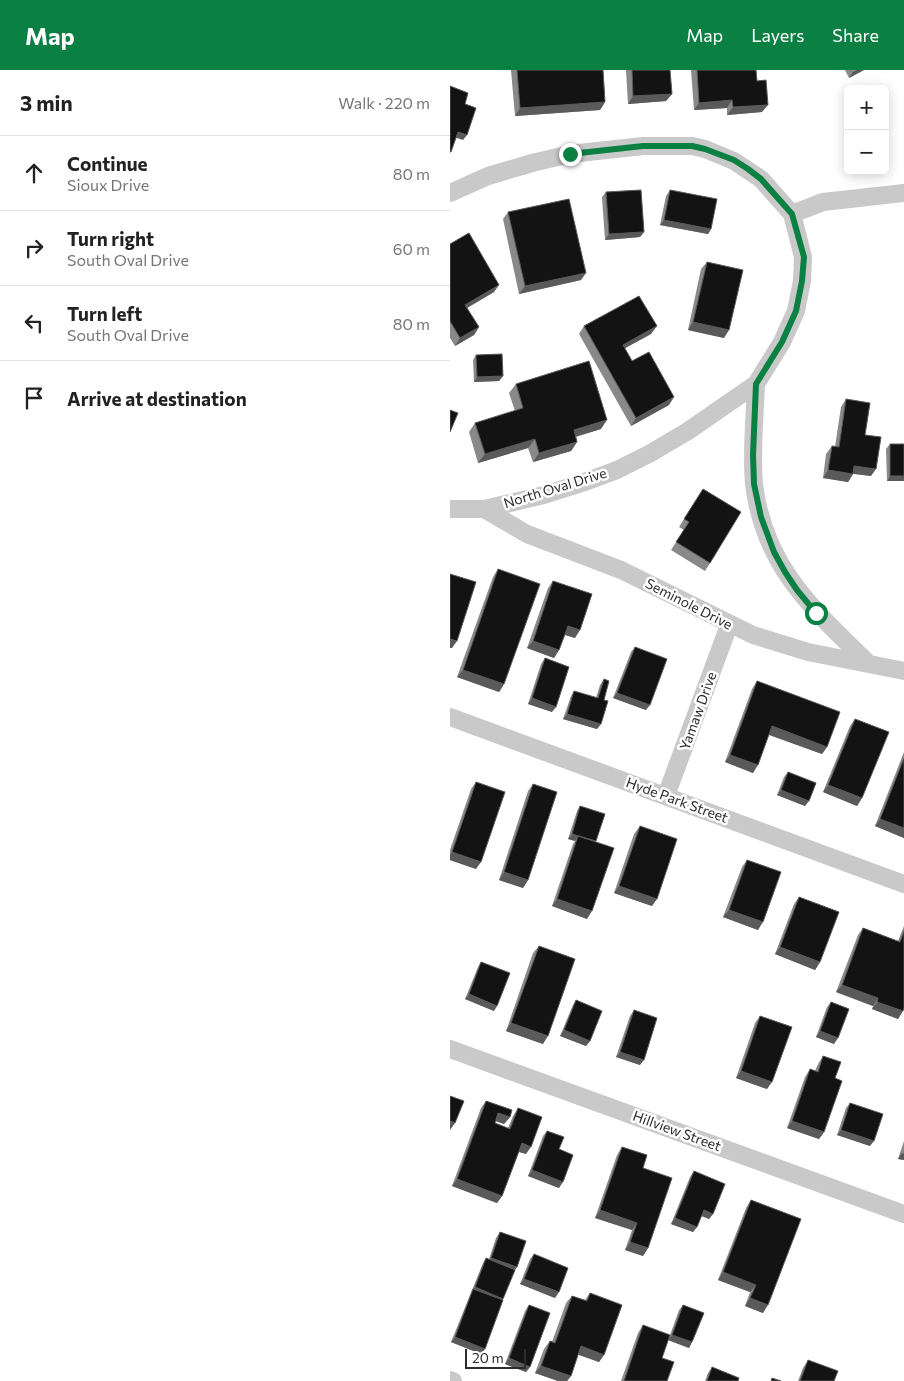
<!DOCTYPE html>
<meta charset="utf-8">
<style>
body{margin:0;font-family:Commissioner,sans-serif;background:#f6f6f6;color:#222}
.controls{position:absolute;right:15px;top:15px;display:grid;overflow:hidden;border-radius:8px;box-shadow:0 2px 12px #0003}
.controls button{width:45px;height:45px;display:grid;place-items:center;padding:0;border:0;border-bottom:1px solid #e0e0e0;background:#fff;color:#222;font:25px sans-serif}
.scale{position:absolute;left:15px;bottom:12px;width:61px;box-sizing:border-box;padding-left:5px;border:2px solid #2c2c2c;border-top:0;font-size:14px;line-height:18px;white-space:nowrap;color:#2c2c2c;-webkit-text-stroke:4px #fff;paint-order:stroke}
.stop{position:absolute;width:15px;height:15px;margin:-11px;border:4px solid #0b8043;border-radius:50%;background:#fff}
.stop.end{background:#0b8043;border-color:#fff;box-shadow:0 1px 5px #0008}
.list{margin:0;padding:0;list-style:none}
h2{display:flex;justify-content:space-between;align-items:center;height:65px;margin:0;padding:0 20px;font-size:21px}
h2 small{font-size:16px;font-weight:400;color:#767676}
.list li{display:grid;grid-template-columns:32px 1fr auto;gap:15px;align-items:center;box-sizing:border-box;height:75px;padding:0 20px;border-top:1px solid #e0e0e0}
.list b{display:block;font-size:19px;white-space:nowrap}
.list p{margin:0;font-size:16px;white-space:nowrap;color:#767676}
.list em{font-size:16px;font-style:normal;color:#767676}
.icon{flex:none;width:28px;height:28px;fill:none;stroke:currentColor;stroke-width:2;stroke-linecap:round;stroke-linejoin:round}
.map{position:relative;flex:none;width:454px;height:1311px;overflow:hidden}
header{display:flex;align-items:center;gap:30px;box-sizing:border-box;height:70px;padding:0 25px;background:#0b8043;color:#fff}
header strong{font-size:24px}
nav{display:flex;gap:28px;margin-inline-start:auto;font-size:18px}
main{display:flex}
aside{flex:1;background:#fff}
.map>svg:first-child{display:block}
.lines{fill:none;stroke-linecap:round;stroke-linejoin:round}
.street{stroke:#c9c9c9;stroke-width:18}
.wall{fill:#898989}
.shaded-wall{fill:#5a5a5a}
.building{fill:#131313;stroke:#5a5a5a}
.route{stroke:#0b8043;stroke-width:6}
.labels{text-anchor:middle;stroke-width:5;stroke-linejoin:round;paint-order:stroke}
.street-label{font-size:14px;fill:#2c2c2c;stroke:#fff}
</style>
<header>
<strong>Map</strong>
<nav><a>Map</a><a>Layers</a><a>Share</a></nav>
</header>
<main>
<aside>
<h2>3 min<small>Walk · 220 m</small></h2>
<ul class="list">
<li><svg class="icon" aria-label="ahead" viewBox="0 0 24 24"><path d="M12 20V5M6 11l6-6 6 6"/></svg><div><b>Continue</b><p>Sioux Drive</p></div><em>80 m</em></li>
<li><svg class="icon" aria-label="right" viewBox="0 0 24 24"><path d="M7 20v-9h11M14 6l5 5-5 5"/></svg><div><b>Turn right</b><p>South Oval Drive</p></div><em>60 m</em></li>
<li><svg class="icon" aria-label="left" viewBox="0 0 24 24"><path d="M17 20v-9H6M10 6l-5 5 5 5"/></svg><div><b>Turn left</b><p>South Oval Drive</p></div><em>80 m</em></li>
<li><svg class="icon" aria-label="arrive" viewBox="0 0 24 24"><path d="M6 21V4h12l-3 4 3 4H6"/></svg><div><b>Arrive at destination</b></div></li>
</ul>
</aside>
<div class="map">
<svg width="454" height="1311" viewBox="0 0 454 1311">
<rect width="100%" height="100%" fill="#fff"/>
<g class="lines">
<path class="street" d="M0 123 38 106 82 93 120 84 193 76H242L255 79 284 91 311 109 342 144 353 187 352 211 346 241 332 272 306 314 238 361 199 384 167 400 132 413 94 425 34 439H0
M342 144 373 132 454 123
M306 314C305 347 301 381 304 414 314 497 363 539 419 594
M34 439 77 464 171 500 303 565 358 582 454 601
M0 647 454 814
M216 726 279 555
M0 979 454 1144
M0 1310 3 1311"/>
</g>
<path class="wall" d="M61 0H153L155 32 150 40 65 46Z
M176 0H220L222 24 216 31 178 34Z
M241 0H306L307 11 312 42 277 45V38L244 40Z
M395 0H414L399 8Z
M220 120 261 159 258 164 210 155 216 126Z
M156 122 194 162 190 167 155 170 152 127Z
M58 142 131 210 69 224 53 149Z
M0 174 44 222 17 238 29 257 24 265 5 276 0 268Z
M257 192 274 268 238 260 251 199Z
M134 256 201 264 175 278 182 291 219 335 181 356 129 264Z
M26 285 53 306 49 311 24 312 23 290Z
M66 314 151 359 126 367 127 372 121 381 83 392 78 378 28 393 19 362 25 353 65 341 59 323Z
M396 329 415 365 421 406 403 404 398 412 373 408 376 384 382 376 385 377 391 337Z
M440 374H454V411H437L436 379Z
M253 419 260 493 255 501 221 480 234 460 229 457Z
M48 499 54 614 49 622 7 607 43 507Z
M103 511 125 568 115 565 109 580 104 588 77 578 98 518Z
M185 577 196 640 163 628 181 582Z
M95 588 102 642 78 634 91 594Z
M154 609V630L151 654 147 659 113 649 121 626 124 621 146 628 150 615Z
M307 611 377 677 372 684 319 665 303 703 275 692 302 619Z
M405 649 412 728 407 736 373 722 400 656Z
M454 682V768L425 756Z
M338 702 355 736 327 725 334 707Z
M26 712V799L0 790V780L21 719Z
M83 714 78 810 73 818 49 810 78 721Z
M130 736 146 771 137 849 102 836 123 774 125 771 118 769 127 741Z
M190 756 202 836 164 823 184 764Z
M297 790 308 860 273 847 292 797Z
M349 827 370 892 365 900 325 884 344 834Z
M454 856V938L448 949 422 939 423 936 386 922 408 865 413 858 448 871Z
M89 876 93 974 56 961 83 883Z
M31 892 44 941 15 929 28 897Z
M126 930 140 971 136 976 110 966 123 935Z
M381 932 384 974 366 967 377 937Z
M184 940 190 995 166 987 180 946Z
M310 946 317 1019 286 1008 305 953Z
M373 986 385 1008 374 1062 369 1069 337 1058 355 1007 360 999 365 1001 368 994Z
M36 1031 60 1047 54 1054 45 1051V1053L58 1058 63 1046 68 1038 76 1084 69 1082 52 1126 47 1133 2 1116 31 1038Z
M400 1033 420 1076 387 1065 396 1038Z
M97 1061 109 1079V1118L78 1106 93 1066Z
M454 1071V1090L448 1089Z
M172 1077 198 1178 193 1186 175 1180 182 1160 145 1148 167 1085Z
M244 1101 263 1144 259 1149 251 1146 247 1157 243 1162 221 1154 240 1107Z
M301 1130 313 1243 295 1236 300 1222 268 1210 296 1138Z
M50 1162 67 1197 64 1201 52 1230 31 1284 1 1272 33 1193 36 1188 39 1189 46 1168Z
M84 1184 105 1228 70 1214 80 1189Z
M140 1223 154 1285 149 1292 128 1284 121 1306 117 1311H108L85 1303 94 1279 100 1271 102 1272 116 1233 122 1226 135 1230Z
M79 1235 80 1297 76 1302 55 1294 75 1241Z
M233 1235 242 1272 239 1278 218 1270 212 1288 217 1311H171L188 1263 193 1255 219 1268 229 1240Z
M358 1290 384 1311H348L353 1298Z
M262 1297 288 1311H255L258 1303Z"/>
<path class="shaded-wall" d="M407 0H414L399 8 403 2Z
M222 24 216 31 178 34 183 26Z
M282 30 277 38 244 40 249 33Z
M155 32 150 40 65 46 70 38Z
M318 35 312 42 277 45 283 37Z
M8 62 17 65 13 70 4 67Z
M214 150 261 159 258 164 210 155Z
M194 162 190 167 155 170 159 164Z
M136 203 131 210 69 224 75 216Z
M49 215 44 222 10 242 15 235Z
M243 252 279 260 274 268 238 260Z
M207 256 201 264 168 282 173 275Z
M29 257 24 265 5 276 10 268Z
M53 306 49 311 24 312 27 307Z
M224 327 219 335 181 356 186 348Z
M157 350 151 359 117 369 124 360Z
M85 369 78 378 28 393 35 384Z
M127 372 121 381 83 392 89 383Z
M404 396 426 399 421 406 399 403Z
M378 400 403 404 398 412 373 408Z
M440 406H454V411H437Z
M118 556 130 560 125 568 112 564Z
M0 569 7 571 2 578H0Z
M83 571 109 580 104 588 77 578Z
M13 600 54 614 49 622 7 607Z
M167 623 200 635 196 640 163 628Z
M82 628 106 637 102 642 78 634Z
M117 644 151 654 147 659 113 649Z
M322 656 377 677 372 684 317 664Z
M280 685 308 695 303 703 275 692Z
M378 715 412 728 407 736 373 722Z
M331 720 359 731 355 736 327 725Z
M430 749 454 758V768L425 756Z
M122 764 146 771 143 777 128 766 125 771 118 769Z
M2 782 31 792 26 799 0 790V785Z
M54 802 78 810 73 818 49 810Z
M169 816 207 829 202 836 164 823Z
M107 829 142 841 137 849 102 836Z
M279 840 313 852 308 860 273 847Z
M330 877 370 892 365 900 325 884Z
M392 915 428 928 423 936 386 922Z
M19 924 47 936 44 941 15 929Z
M427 932 453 941 448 949 422 939Z
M61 953 98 966 93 974 56 961Z
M114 960 140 971 136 976 110 966Z
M370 961 388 968 384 974 366 967Z
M170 982 194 990 190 995 166 987Z
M291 1001 322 1012 317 1019 286 1008Z
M48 1043 60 1047 54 1054 43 1050Z
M0 1051 5 1053 0 1060Z
M342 1051 374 1062 369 1069 337 1058Z
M391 1060 424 1071 420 1076 387 1065Z
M72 1073 81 1077 76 1084 66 1081Z
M452 1083 454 1084V1090L448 1089Z
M82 1100 113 1112 109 1118 78 1106Z
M7 1109 52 1126 47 1133 2 1116Z
M150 1140 187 1153 182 1160 145 1148Z
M254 1140 263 1144 259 1149 250 1145Z
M225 1148 247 1157 243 1162 221 1154Z
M180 1172 198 1178 193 1186 175 1180Z
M41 1188 67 1197 63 1203 37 1194Z
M273 1202 306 1215 300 1222 268 1210Z
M74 1209 109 1222 105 1228 70 1214Z
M25 1217 53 1229 49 1234 23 1219 21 1222Z
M300 1228 318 1235 313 1243 295 1236Z
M222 1265 242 1272 239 1278 218 1270Z
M5 1267 35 1279 31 1284 1 1272Z
M131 1276 154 1285 149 1292 126 1284Z
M59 1288 80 1297 76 1302 55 1294Z
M91 1296 121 1306 117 1311H108L85 1303Z"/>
<path class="building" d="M67 0H153L155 32 70 38Z
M182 0H220L222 24 183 26Z
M247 0H306L307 11 316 10 318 35 283 37 282 30 249 33Z
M0 16 18 23 15 34 26 38 17 65 8 62 1 82H0Z
M191 120 194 162 159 164 156 122Z
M220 120 267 129 261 159 214 150Z
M119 129 136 203 75 216 58 142Z
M19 163 49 215 15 235 29 257 10 268 0 251V174Z
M257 192 293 200 279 260 243 252Z
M189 226 207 256 173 275 182 291 199 282 224 327 186 348 134 256Z
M52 284 53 306 27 307 26 285Z
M139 291 157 350 124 360 127 372 89 383 85 369 35 384 25 353 73 338 66 314Z
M396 329 420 333 415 365 431 367 426 399 404 396 403 404 378 400 382 376 389 377Z
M0 340 8 343 0 362Z
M440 374H454V406H440Z
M253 419 291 442 260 493 226 472 239 452 234 449Z
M48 499 90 514 54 614 13 600Z
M0 504 26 512 7 571 0 569Z
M103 511 142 524 130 560 118 556 109 580 83 571Z
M185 577 217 589 200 635 167 623Z
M95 588 119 597 106 637 82 628Z
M154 609 159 611 154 630 158 631 151 654 117 644 124 621 148 628Z
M307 611 390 642 377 677 322 656 308 695 280 685Z
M405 649 439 662 412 728 378 715Z
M454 688V758L430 749Z
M338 702 366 713 359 731 331 720Z
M26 712 55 722 31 792 2 782Z
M83 714 107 722 78 810 54 802Z
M130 736 155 744 146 771 122 764Z
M190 756 227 769 207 829 169 816Z
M128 766 164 778 142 841 107 829Z
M297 790 331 802 313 852 279 840Z
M349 827 389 842 370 892 330 877Z
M413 858 450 872 454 861V938L453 941 427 932 428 928 392 915Z
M89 876 125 889 98 966 61 953Z
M31 892 60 903 47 936 19 924Z
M126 930 152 941 140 971 114 960Z
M381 932 399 939 388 968 370 961Z
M184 940 207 948 194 990 170 982Z
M310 946 342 957 322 1012 291 1001Z
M373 986 391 992 385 1008 392 1011 374 1062 342 1051 360 999 368 1002Z
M0 1026 14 1031 5 1053 0 1051Z
M36 1031 62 1040 60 1047 48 1043 45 1053 60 1059 68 1038 92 1047 81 1077 72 1073 52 1126 7 1109Z
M400 1033 433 1044 424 1071 391 1060Z
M97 1061 114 1067 109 1079 123 1085 113 1112 82 1100Z
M172 1077 197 1085 193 1098 222 1108 198 1178 180 1172 187 1153 150 1140Z
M244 1101 275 1114 263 1144 254 1140 247 1157 225 1148Z
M301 1130 351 1149 318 1235 300 1228 306 1215 273 1202Z
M50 1162 76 1171 67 1197 41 1188Z
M84 1184 118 1198 109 1222 74 1209Z
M36 1188 65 1200 53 1229 25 1217Z
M23 1219 53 1230 35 1279 5 1267Z
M140 1223 172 1235 154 1285 131 1276 121 1306 91 1296 100 1271 105 1273 122 1226 137 1231Z
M79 1235 100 1243 80 1297 59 1288Z
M233 1235 254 1243 242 1272 222 1265Z
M193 1255 220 1265 212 1288 224 1292 217 1311H174Z
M358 1290 388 1301 384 1311H350Z
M262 1297 289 1308 288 1311H257Z
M322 1308 331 1311H321Z"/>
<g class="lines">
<path class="route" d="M120 84 193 76H242L255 79 284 90 298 99 311 109 342 144 354 187 352 211 346 241 332 272 306 314 303 385 304 414 311 447 324 482 335 502 347 520 366 543"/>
</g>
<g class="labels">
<g class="street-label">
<text transform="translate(105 418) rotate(-17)" y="5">North Oval Drive</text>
<text transform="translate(239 534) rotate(27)" y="5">Seminole Drive</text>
<text transform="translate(248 641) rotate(-70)" y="5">Yamaw Drive</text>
<text transform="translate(227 730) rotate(20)" y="5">Hyde Park Street</text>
<text transform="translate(227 1061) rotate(20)" y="5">Hillview Street</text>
</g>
</g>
</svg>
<div class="controls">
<button>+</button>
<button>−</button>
</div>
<div class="scale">20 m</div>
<div class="stop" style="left:366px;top:543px"></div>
<div class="stop end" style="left:120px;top:84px"></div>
</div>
</main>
